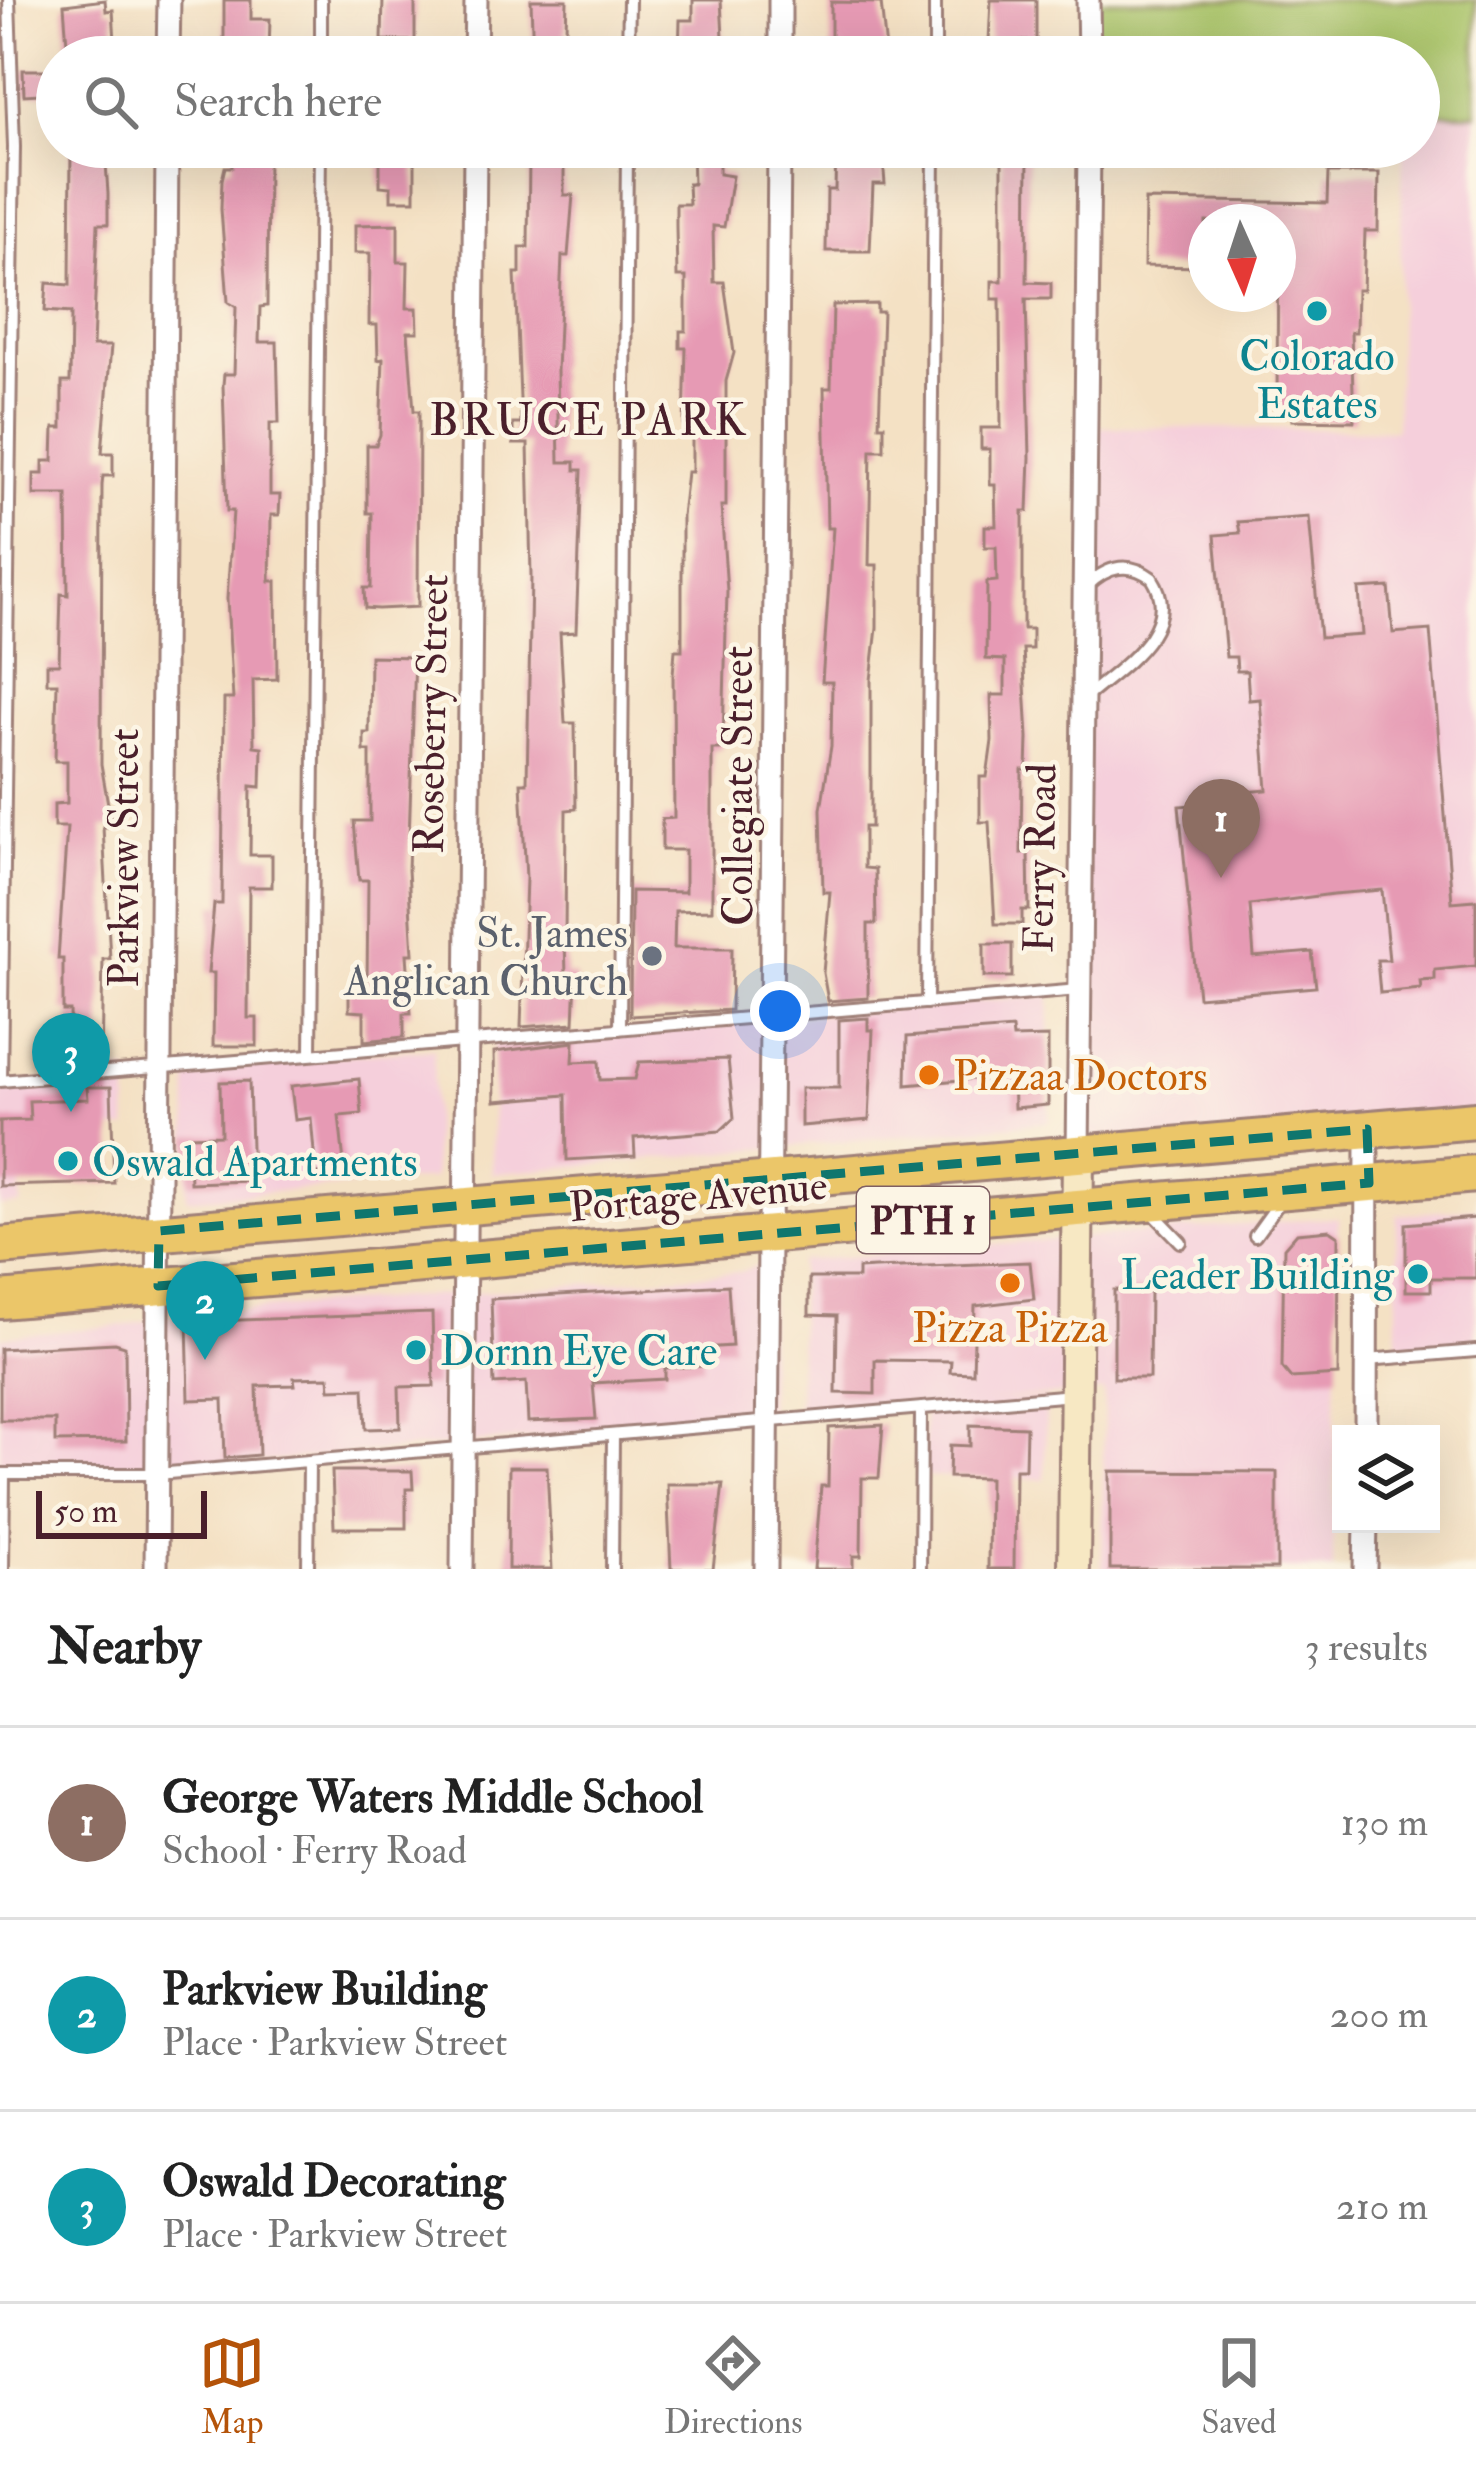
<!DOCTYPE html>
<meta charset="utf-8">
<style>
body{margin:0;font-family:"IM FELL Double Pica",serif;background:#f2f2f2;color:#222}
.controls{position:absolute;right:36px;bottom:36px;display:grid;overflow:hidden;border-radius:0px;box-shadow:0 12px 48px #0002}
.controls button{width:108px;height:108px;display:grid;place-items:center;padding:0;border:0;border-bottom:3px solid #e0e0e0;background:#fff;color:#222;font:60px sans-serif}
.compass{position:absolute;left:1188px;top:204px;width:108px;height:108px;border-radius:50%;background:#fff;box-shadow:0 12px 48px #0002;rotate:177deg}
.scale{position:absolute;left:36px;bottom:30px;width:171px;box-sizing:border-box;padding-left:12px;border:6px solid #4a1f2b;border-top:0;font-size:33px;line-height:42px;white-space:nowrap;color:#4a1f2b;-webkit-text-stroke:9px #fcf5e5;paint-order:stroke}
.you{position:absolute;left:780px;top:1011px;width:42px;height:42px;margin:-30px;border:9px solid #fff;border-radius:50%;background:#1a73e8;box-shadow:0 0 0 18px #1a73e833}
.badge{display:grid;place-items:center;width:78px;height:78px;border-radius:50%;background:#b45309;color:#fff;font-size:39px;font-weight:700}
.pin{position:absolute;translate:-50% -99px;filter:drop-shadow(0 3px 6px #0008)}
.pin::after{content:'';position:absolute;top:63px;width:42px;height:36px;background:inherit;clip-path:polygon(0 0,100% 0,50% 100%)}
.list{margin:0;padding:0;list-style:none}
h2{display:flex;justify-content:space-between;align-items:center;height:156px;margin:0;padding:0 48px;font-size:51px}
h2 small{font-size:39px;font-weight:400;color:#767676}
.list li{display:grid;grid-template-columns:78px 1fr auto;gap:36px;align-items:center;box-sizing:border-box;height:192px;padding:0 48px;border-top:3px solid #e0e0e0}
.list b{display:block;font-size:45px;white-space:nowrap}
.list p{margin:0;font-size:39px;white-space:nowrap;color:#767676}
.list em{font-size:39px;font-style:normal;color:#767676}
.icon{flex:none;width:66px;height:66px;fill:none;stroke:currentColor;stroke-width:2;stroke-linecap:round;stroke-linejoin:round}
.map{position:relative;flex:none;width:1476px;height:1569px;overflow:hidden}
.search{position:absolute;background:#fff;box-shadow:0 12px 48px #0002;left:36px;right:36px;top:36px;height:132px;display:flex;align-items:center;gap:30px;box-sizing:border-box;padding:0 42px;border-radius:66px;color:#767676;font-size:45px}
.sheet{height:732px;background:#fff}
nav{display:flex;justify-content:space-around;align-items:center;box-sizing:border-box;height:168px;border-top:3px solid #e0e0e0;background:#fff;font-size:33px;color:#767676}
nav a{display:grid;justify-items:center;gap:6px}
nav .on{color:#b45309}
.map>svg:first-child{display:block}
.built{fill:#f5cfdb}
.green{fill:#a9c369;stroke:#7a714a;stroke-width:3}
.building{fill:#e69ab4}
.lines{fill:none;stroke-linecap:round;stroke-linejoin:round}
.lane-casing{stroke:#9f8078;stroke-width:16}
.street-casing{stroke:#9f8078;stroke-width:27}
.secondary-casing{stroke:#9f8078;stroke-width:36}
.highway-casing{stroke:#9f8078;stroke-width:42}
.lane{stroke:#fff;stroke-width:10}
.street{stroke:#fff;stroke-width:21}
.secondary{stroke:#f7e8c3;stroke-width:30}
.highway{stroke:#ebc669;stroke-width:36}
.marked{fill:none;stroke:#0f766e;stroke-width:9;stroke-dasharray:24 15;stroke-linejoin:round}
.culture-dot{fill:#0f9aa8;stroke:#fcf5e5;stroke-width:4.5}
.worship-dot{fill:#6b7280;stroke:#fcf5e5;stroke-width:4.5}
.food-dot{fill:#e8710a;stroke:#fcf5e5;stroke-width:4.5}
.labels{text-anchor:middle;stroke-width:9;stroke-linejoin:round;paint-order:stroke}
.shield{fill:#fcf5e5;stroke:#7f5f63;stroke-width:3}
.shield-label{font-size:39px;font-weight:bold;fill:#4a1f2b}
.culture-label{font-size:42px;fill:#0d838f;stroke:#fcf5e5;text-anchor:start}
.street-label{font-size:42px;fill:#4a1f2b;stroke:#fcf5e5}
.worship-label{font-size:42px;fill:#5b616d;stroke:#fcf5e5;text-anchor:end}
.food-label{font-size:42px;fill:#c56008;stroke:#fcf5e5;text-anchor:start}
.neighbourhood-label{font-size:45px;letter-spacing:3px;fill:#4a1f2b;stroke:#fcf5e5}
</style>
<div class="map">
<svg width="1476" height="1569" viewBox="0 0 1476 1569">
<rect width="100%" height="100%" fill="#fcf5e5"/>
<filter id="ink" filterUnits="userSpaceOnUse"><feTurbulence type="fractalNoise" baseFrequency=".00833" numOctaves="2"/><feDisplacementMap in="SourceGraphic" scale="24" xChannelSelector="R" yChannelSelector="G"/><feConvolveMatrix kernelMatrix="1 2 1 2 8 2 1 2 1" color-interpolation-filters="sRGB"/></filter>
<filter id="wash" filterUnits="userSpaceOnUse"><feTurbulence type="fractalNoise" baseFrequency=".004" numOctaves="4" result="noise"/><feDisplacementMap in="SourceGraphic" scale="48" xChannelSelector="R" yChannelSelector="G"/><feGaussianBlur stdDeviation="2.7" result="paint"/><feColorMatrix in="noise" values="0 0 0 0 0 0 0 0 0 0 0 0 0 0 0 0 0 1.4 0 .05"/><feComposite in="paint" operator="in"/></filter>
<g filter="url(#wash)">
<rect width="100%" height="100%" fill="#f4e1c4"/>
<path class="built" d="M1419 113 1476 114V1120L1078 1154 1085 427 1396 430 1403 147H1419Z
M1050 995 1049 1122 492 1174 493 1043Z
M434 1049 433 1179 187 1199 188 1067Z
M129 1071 127 1129 20 1132 21 1205 0 1207V1085Z
M1476 1208V1348L1397 1354V1215Z
M1338 1217 1333 1569H1102L1104 1391 981 1401 1046 1398 1045 1479 924 1477V1405L798 1415 800 1261Z
M770 1261 768 1417 158 1471 0 1470V1337L129 1325 160 1317 740 1272Z"/>
<path class="green" d="M1088 0H1476V114L1419 113V57H1089Z"/>
<g id="blocks">
<path class="building" d="M105 0 106 11 113 10 116 57H68L64 5Z
M224 0H251V19H270L269 51H224Z
M383 0H415V41L382 40Z
M531 0H567L565 57H533Z
M693 0H721L724 57H679L680 20H693Z
M991 0H1036V41H989Z
M831 2 881 3 886 50 831 54Z
M23 70H57V93L24 95Z
M71 147H105L108 194V224H98L93 346H111L102 453H113V476H103L102 485 101 764 112 827H103L110 959H103L101 1060H71L70 1011H63V959H58L67 827H54V804L67 803V761H55L57 683H47V664H59L61 594 68 595 67 495H34V474H43V461H53L54 428H62V382H70L71 313 45 311 47 283 70 285Z
M232 147H268L267 306 260 307 259 342H277L279 423H270V495H280L279 515H271L270 581H276L277 679 253 680 254 746 262 747 261 787 251 786 250 855H272V887H249L248 1018H257V1046H213L214 973H208L214 904H222L224 699H233L227 599 233 511H227L223 385 224 374H234L236 307 228 302 221 209 222 180 225 167H232Z
M534 147H564V195H573L568 256H562L557 371 559 462H575V470H582L576 632 560 633 565 723H575L576 809 566 810 565 940 566 975 576 976 574 1023 521 1027 526 878 521 783H527L531 576 528 444H513V424H521L515 273H520V247H528L529 158H534Z
M692 147H719V174L732 176 724 227 713 226 714 282H724L734 353 726 381V506H721L727 591 723 740 720 749H712V910L675 911 674 948H732L731 1010 630 1016 631 891 685 892V850H662V819L674 818 673 674 675 650H682V516L687 472H692V435L684 426 686 348H680V331H686V277H677L676 226V204H689L688 184H693Z
M836 147H882L885 184H873L870 251H826L827 190H835Z
M1002 150H1028L1027 282 1051 283V299H1026L1030 457 1028 511H1023V629H1032V649H1023L1028 738 1027 770H1022L1021 853 1028 852 1029 910H1022V924H995L989 822H980V777H987L992 741 991 695H1005V660L986 659 987 582 997 581 996 547H985V526H996L995 485H990V449H981V428H1001L1000 299H992V281H1002Z
M380 157H415V200H391V187L380 186Z
M1328 173H1379L1378 231H1365L1363 290H1357L1356 332H1351L1354 421 1292 420 1293 410H1277L1278 222H1206V267L1144 266 1145 200 1327 203Z
M398 224V262H408L407 308H417L418 332H408L414 411H419L418 607 378 609 365 608 364 588H371L372 513H367V445H376L380 435 383 359 378 360 377 325H369L370 253H355V225Z
M877 304V312H883L879 425H884V450H871L869 565H877V628L871 680V827H864V868L875 869 876 924H868V998L828 1001 823 973 830 892H823L821 809 831 746 832 682H822L833 528H827L824 388H831L833 305Z
M1309 517 1320 638 1362 635 1359 589 1389 587 1393 633 1430 630 1452 902 1476 900V966L1435 970V980L1420 981 1421 989 1380 993 1377 960H1389L1382 890 1333 894 1250 905 1254 957 1312 952 1316 987 1198 997 1179 806 1215 803 1214 795 1267 790 1260 699 1249 700 1247 671H1237L1236 657H1226L1215 535 1240 533 1238 522Z
M370 656 415 657 408 870 413 954H407L411 1013H404V1037L364 1041V1012L349 1011V989L367 990 368 880H359L354 821H370V751H364V733H369Z
M984 944H1012V977H984Z
M868 1018V1030H873L869 1120 801 1126V1088H839V1020Z
M1012 1029 1013 1038 1048 1037V1105L1014 1108 1013 1075 906 1085 907 1037Z
M574 1042 573 1062 599 1061 600 1080 635 1079 639 1062 728 1059 734 1118 720 1131 634 1138 635 1156 567 1160 566 1095 495 1101 494 1052Z
M359 1079 362 1114 339 1116 345 1172 316 1174 311 1118 295 1120 291 1086Z
M249 1081 252 1181 190 1183 188 1136 221 1135 220 1082Z
M87 1087H111L114 1183 0 1186V1121L30 1120 29 1101 88 1099Z
M1476 1218V1278H1431V1291H1406V1224Z
M1330 1230 1339 1236 1338 1375 1291 1378 1282 1367 1284 1248 1297 1233Z
M1030 1262 1034 1299 975 1306 973 1373 950 1372 951 1361 875 1360V1394L836 1393 837 1316 809 1315V1278H858V1269L875 1268Z
M728 1285 732 1346 702 1348 703 1366 665 1368V1379L593 1383 596 1419 528 1422 526 1382 494 1384 491 1299Z
M1114 1290 1150 1291 1149 1378H1114Z
M432 1313 434 1386 399 1387 400 1428 366 1429 364 1388 330 1389 329 1377 294 1378 295 1385 257 1386 259 1455 225 1458 223 1399 189 1400 187 1322Z
M115 1343 125 1346 126 1441 55 1442V1420H0V1349Z
M883 1425 879 1478H862L861 1556H853V1569H814L821 1486H828L829 1428Z
M970 1425 1026 1427 1025 1469H1015L1014 1569H988L989 1478 949 1477 950 1445 970 1446Z
M509 1467H547L552 1569H508Z
M332 1471H412L413 1489H406V1528H334Z
M1110 1471 1277 1472V1569H1110Z
M667 1484H723L713 1569H671Z"/>
</g>
</g>
<g filter="url(#ink)">
<use href="#blocks" fill-opacity="0" stroke="#9f8078" stroke-width="3"/>
<g class="lines">
<defs>
<path id="lane" d="M321 57V0
M628 57 629 0
M935 57V0
M1085 698C1119 668 1185 629 1152 578 1129 561 1108 566 1088 585
M927 1003 934 147
M620 1029 627 147
M311 1053 320 147
M0 1081 1079 990
M1 1081 14 147 9 0
M1152 1212 1181 1242
M1255 1236 1281 1200
M1367 1360 1476 1351
M0 1474H157L1073 1395
M3 1569 4 1476
M308 1569 309 1462
M612 1569 613 1435
M920 1569 921 1408"/>
<path id="street" d="M1088 0 1089 57
M168 57 169 0
M475 57 476 0
M780 57V0
M1078 1154 1089 147
M1366 1434 1367 1129
M156 1569 167 147
M462 1569 475 147
M766 1569 779 147
M1365 1569 1366 1524"/>
<path id="secondary" d="M1074 1569 1078 1154"/>
<path id="highway" d="M0 1246 1476 1120
M0 1300 1476 1174"/>
</defs>
<use href="#lane" class="lane-casing"/>
<use href="#street" class="street-casing"/>
<use href="#secondary" class="secondary-casing"/>
<use href="#highway" class="highway-casing"/>
<use href="#lane" class="lane"/>
<use href="#street" class="street"/>
<use href="#secondary" class="secondary"/>
<use href="#highway" class="highway"/>
</g>
</g>
<path class="marked" d="M1367 1129 1369 1183 158 1286 159 1231Z"/>
<g class="culture-dot">
<circle cx="1317" cy="311" r="12"/>
<circle cx="68" cy="1161" r="12"/>
<circle cx="1418" cy="1274" r="12"/>
<circle cx="416" cy="1350" r="12"/>
</g>
<circle class="worship-dot" cx="652" cy="956" r="12"/>
<g class="food-dot">
<circle cx="929" cy="1075" r="12"/>
<circle cx="1010" cy="1283" r="12"/>
</g>
<g class="labels">
<rect class="shield" x="857" y="1187" width="132" height="66" rx="9"/>
<g class="shield-label">
<text x="923" y="1234">PTH 1</text>
</g>
<g class="culture-label">
<text x="1317" y="370" text-anchor="middle">Colorado<tspan x="1317" dy="48">Estates</tspan></text>
<text x="92" y="1176">Oswald Apartments</text>
<text x="1394" y="1289" text-anchor="end">Leader Building</text>
<text x="440" y="1365">Dornn Eye Care</text>
</g>
<g class="street-label">
<text transform="translate(430 714) rotate(-89)" y="15">Roseberry Street</text>
<text transform="translate(737 786) rotate(-90)" y="15">Collegiate Street</text>
<text transform="translate(123 858) rotate(-90)" y="15">Parkview Street</text>
<text transform="translate(1039 858) rotate(-89)" y="15">Ferry Road</text>
<text transform="translate(698 1195) rotate(-5)" y="15">Portage Avenue</text>
</g>
<g class="worship-label">
<text x="628" y="947">St. James<tspan x="628" dy="48">Anglican Church</tspan></text>
</g>
<g class="food-label">
<text x="953" y="1090">Pizzaa Doctors</text>
<text x="1010" y="1342" text-anchor="middle">Pizza Pizza</text>
</g>
<g class="neighbourhood-label">
<text x="589" y="435">BRUCE PARK</text>
</g>
</g>
</svg>
<div class="controls">
<button><svg class="icon" aria-label="layers" viewBox="0 0 24 24"><path d="M12 4l9 5-9 5-9-5zM3 14l9 5 9-5"/></svg></button>
</div>
<svg class="compass" viewBox="-18 -18 36 36"><path d="M0-13l5 13h-10z" fill="#e53935"/><path d="M0 13l5-13h-10z" fill="#767676"/></svg>
<div class="scale">50 m</div>
<div class="you"></div>
<div class="pin badge" style="left:1221px;top:878px;background:#8d6e63">1</div>
<div class="pin badge" style="left:205px;top:1360px;background:#0f9aa8">2</div>
<div class="pin badge" style="left:71px;top:1112px;background:#0f9aa8">3</div>
<div class="search"><svg class="icon" aria-label="search" viewBox="0 0 24 24"><circle cx="10" cy="10" r="6"/><path d="M15 15l6 6"/></svg>Search here</div>
</div>
<section class="sheet">
<h2>Nearby<small>3 results</small></h2>
<ul class="list">
<li><span class="badge" style="background:#8d6e63">1</span><div><b>George Waters Middle School</b><p>School · Ferry Road</p></div><em>130 m</em></li>
<li><span class="badge" style="background:#0f9aa8">2</span><div><b>Parkview Building</b><p>Place · Parkview Street</p></div><em>200 m</em></li>
<li><span class="badge" style="background:#0f9aa8">3</span><div><b>Oswald Decorating</b><p>Place · Parkview Street</p></div><em>210 m</em></li>
</ul>
</section>
<nav>
<a class="on"><svg class="icon" aria-label="map" viewBox="0 0 24 24"><path d="M3 6l6-2 6 2 6-2v14l-6 2-6-2-6 2zM9 4v14M15 6v14"/></svg>Map</a>
<a><svg class="icon" aria-label="directions" viewBox="0 0 24 24"><path d="M12 3l9 9-9 9-9-9zM9 14v-3h6M13 9l2 2-2 2"/></svg>Directions</a>
<a><svg class="icon" aria-label="saved" viewBox="0 0 24 24"><path d="M7 4h10v16l-5-4-5 4z"/></svg>Saved</a>
</nav>
